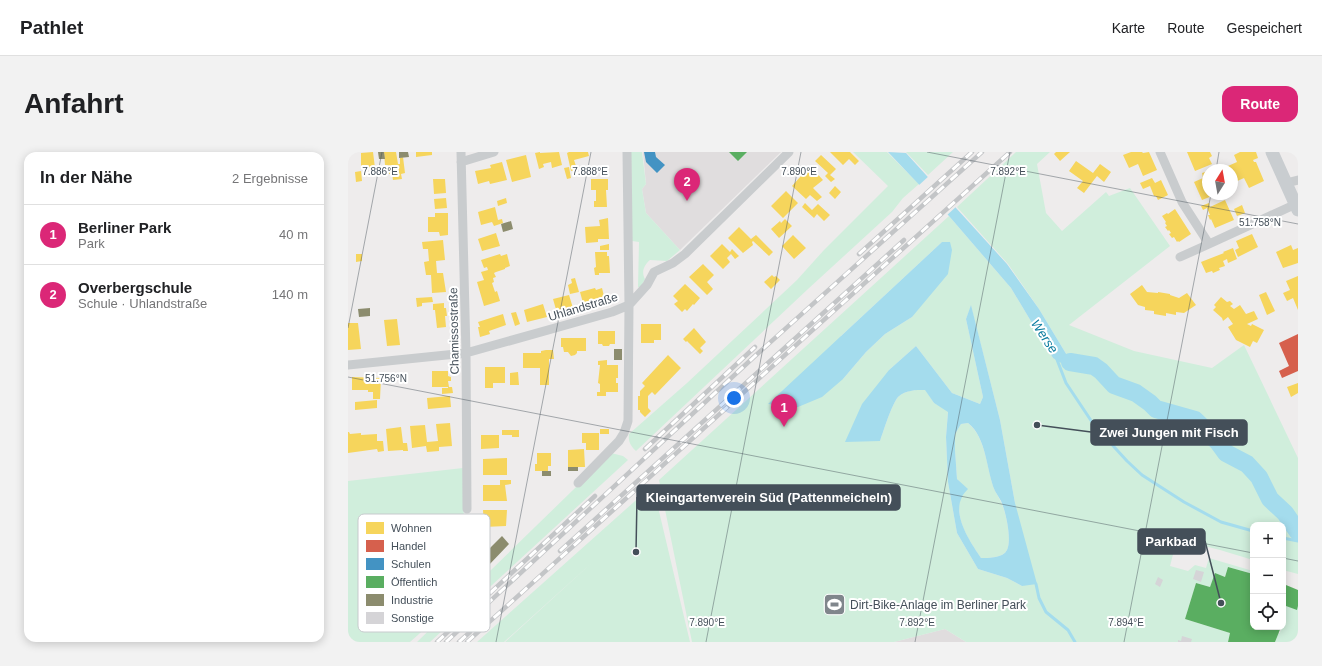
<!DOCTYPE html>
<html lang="de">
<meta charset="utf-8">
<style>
body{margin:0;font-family:Helvetica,sans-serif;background:#f2f2f2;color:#202124}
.controls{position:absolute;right:12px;bottom:12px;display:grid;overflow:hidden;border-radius:8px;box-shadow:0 2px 10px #0003}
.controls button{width:36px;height:36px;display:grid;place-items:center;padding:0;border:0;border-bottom:1px solid #e0e0e0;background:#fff;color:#202124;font:20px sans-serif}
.compass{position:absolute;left:854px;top:12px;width:36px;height:36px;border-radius:50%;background:#fff;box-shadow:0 2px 10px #0003;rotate:11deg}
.you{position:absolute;left:386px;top:246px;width:14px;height:14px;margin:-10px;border:3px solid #fff;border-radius:50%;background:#1a73e8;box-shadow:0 0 0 6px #1a73e833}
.badge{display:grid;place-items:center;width:26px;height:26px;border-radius:50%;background:#db2777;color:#fff;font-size:13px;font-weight:700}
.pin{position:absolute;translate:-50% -33px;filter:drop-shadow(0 1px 2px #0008)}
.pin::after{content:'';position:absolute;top:21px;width:14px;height:12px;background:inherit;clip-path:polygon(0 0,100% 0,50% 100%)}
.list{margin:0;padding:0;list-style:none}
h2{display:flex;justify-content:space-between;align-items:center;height:52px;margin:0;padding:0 16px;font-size:17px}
h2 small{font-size:13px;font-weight:400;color:#757577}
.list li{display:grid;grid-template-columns:26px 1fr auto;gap:12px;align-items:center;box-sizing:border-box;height:60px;padding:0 16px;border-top:1px solid #e0e0e0}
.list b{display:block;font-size:15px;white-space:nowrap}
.list p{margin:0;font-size:13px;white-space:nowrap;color:#757577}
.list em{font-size:13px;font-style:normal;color:#757577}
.icon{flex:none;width:22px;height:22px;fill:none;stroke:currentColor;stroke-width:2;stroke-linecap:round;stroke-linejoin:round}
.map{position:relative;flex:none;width:950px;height:490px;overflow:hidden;border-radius:12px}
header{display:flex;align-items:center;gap:24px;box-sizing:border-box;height:56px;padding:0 20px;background:#fff;border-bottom:1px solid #e0e0e0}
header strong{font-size:19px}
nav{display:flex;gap:22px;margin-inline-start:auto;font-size:14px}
.intro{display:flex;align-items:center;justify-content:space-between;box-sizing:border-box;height:96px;padding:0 24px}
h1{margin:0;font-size:28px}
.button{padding:10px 18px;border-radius:12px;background:#db2777;color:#fff;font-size:14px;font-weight:700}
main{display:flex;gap:24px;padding:0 24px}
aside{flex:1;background:#fff;border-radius:12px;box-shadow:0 2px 10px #0003}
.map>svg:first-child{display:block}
.education{fill:#e0ddde}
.green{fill:#d0eedc;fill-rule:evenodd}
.water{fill:#a4dced;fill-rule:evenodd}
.pier{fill:#eeecec}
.homes{fill:#f6d55c}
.shops{fill:#d6604d}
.schools{fill:#4393c3}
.public{fill:#5aae61}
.industry{fill:#8c8c6e}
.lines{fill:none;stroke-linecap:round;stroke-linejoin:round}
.stream{stroke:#a4dced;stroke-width:3}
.river{stroke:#a4dced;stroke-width:18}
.building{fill:#d5d4d7}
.street{stroke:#c9ccce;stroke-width:9}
.secondary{stroke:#c9cdd0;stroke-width:13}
.rail-casing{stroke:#c3c5c7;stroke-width:4.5}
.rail{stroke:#fff;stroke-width:3;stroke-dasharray:9;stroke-linecap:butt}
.ticks{fill:none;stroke:#444f59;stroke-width:1;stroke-opacity:0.45}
.labels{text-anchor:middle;stroke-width:4;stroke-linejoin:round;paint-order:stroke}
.street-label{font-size:12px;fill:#444f59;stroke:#fff}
.poi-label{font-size:12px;fill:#444f59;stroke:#fff;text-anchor:start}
.water-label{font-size:13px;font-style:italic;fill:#0a7c9f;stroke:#fff}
.key{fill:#fff;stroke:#c7cacd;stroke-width:1}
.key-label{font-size:11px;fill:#444f59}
.ticks-label{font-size:10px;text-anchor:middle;fill:#444f59;stroke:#fff;stroke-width:4;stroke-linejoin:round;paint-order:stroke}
.leader{fill:none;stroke:#444f59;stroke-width:1.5}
.callout-dot{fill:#444f59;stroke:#fff;stroke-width:1.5}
.callout{fill:#444f59;stroke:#444f59;stroke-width:1.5}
.callout-label{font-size:13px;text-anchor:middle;font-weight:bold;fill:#fff}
</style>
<header>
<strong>Pathlet</strong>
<nav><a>Karte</a><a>Route</a><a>Gespeichert</a></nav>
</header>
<div class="intro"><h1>Anfahrt</h1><a class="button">Route</a></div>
<main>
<aside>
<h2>In der Nähe<small>2 Ergebnisse</small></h2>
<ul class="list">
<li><span class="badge">1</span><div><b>Berliner Park</b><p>Park</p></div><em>40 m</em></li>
<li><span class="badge">2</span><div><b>Overbergschule</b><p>Schule · Uhlandstraße</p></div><em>140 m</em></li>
</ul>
</aside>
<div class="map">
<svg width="950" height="490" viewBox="0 0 950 490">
<rect width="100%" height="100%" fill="#eeecec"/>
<path class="education" d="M295 0H433L332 98 298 61 294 37 298 32Z
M597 477 618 490H546Z"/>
<path class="green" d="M283 0H294L298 32 294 37 298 61 332 98 319 109 302 108C296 113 293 120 297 127L292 136 290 135 291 90 284 89Z
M505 0H539L571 32 555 46 544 60 460 137 288 299C283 294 280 290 281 282L339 231 449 128 476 98 540 34Z
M558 0H605L580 23Z
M668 0H702L689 12 698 61 714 79 758 40 761 44 782 36 822 94 721 173 786 199 864 216 896 193 950 306V373L938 362 947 385 950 390V422L935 418V373H905V408L872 398 829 387 822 414 840 419 847 413 858 416 861 406 905 419V422L880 415 877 425 867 422 862 435 848 431 837 467 882 481 880 490H618L597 477 546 490H344L311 328 601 64 663 136 705 206 745 214 724 208 720 205 691 157 660 112 609 55ZM594 90 564 165 537 182 518 200 495 227 493 184ZM623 154 652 268 667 351 674 434 659 426 630 417 609 381 600 330 598 285 600 259 586 251 577 237C568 238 557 238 550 245 543 254 536 278 532 289L541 218 568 194 604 241 632 252 635 245 618 167Z
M620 271C639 287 638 317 647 339 649 342 651 346 653 350 658 360 664 388 659 398 655 406 641 406 633 406 623 391 611 375 611 355 611 349 614 340 615 334L609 327 607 298V282L613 272Z
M263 301 275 304 280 308 82 490H69Z
M115 316 117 437 80 474 62 490H0V329Z
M305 333 308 339 310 355 342 490H157L248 407 156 490H129Z
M938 454 949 457 950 454V490H927L930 481H932L933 475H935V464Z"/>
<path class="water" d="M540 0 558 1 659 112 691 157 720 205 724 208 746 214 727 216 718 214 705 206 663 136 601 64Z
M594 90H602L604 98 600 122 564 165 537 182 518 200 495 227 474 245 450 255 420 252Z
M623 153 652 268 667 351 689 432 674 434 659 426 630 417 609 381 600 330 598 285 600 260 586 251 577 238C568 238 557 238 550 245 543 254 536 278 532 289L497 290 514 252 541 218 568 194 604 241 632 252 635 245 618 167ZM620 271C639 286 638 318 647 339 649 342 651 346 653 349 658 360 664 388 659 398 655 406 641 406 633 406 623 391 604 364 614 345 615 342 618 339 620 337L609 327 607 298V282L613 272Z"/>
<path class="pier" d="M582 23 610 53 598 64 570 34Z"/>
<path class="homes" d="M25 0 27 16 13 17V1Z
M36 0H48L50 12H52V6L55 5 57 21 53 22 54 27 45 28 44 21 41 22 40 13H37Z
M68 0H84V3L68 5Z
M192 0V1L211 0 214 13 204 16 203 10 195 12 196 15 191 17 187 1Z
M221 0H240L241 4 226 8 229 17 223 19 219 1Z
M482 0H502L511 9 507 13 501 7 495 13Z
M708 0H722L712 9 706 2Z
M783 0H794L795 1 801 0 809 18 795 24 790 12 781 16 775 3Z
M839 0H862L864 4 861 6 864 12 847 19Z
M892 0H908L910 6 905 8 906 10H908L916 29 901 36 896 26 887 30 884 23V18H882L880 14 889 10 886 3Z
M178 3 183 25 164 30 158 8Z
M473 3 488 17 482 23 487 27 483 30 477 24 480 21 467 9Z
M728 9 745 21 752 12 763 20 756 30 749 24 736 41 729 36 735 29 721 19Z
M154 10 159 28 142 32 141 29 130 32 127 19 143 16 142 13Z
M462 14 475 28 465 36 474 45 469 49 462 43 458 47 444 34Z
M221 15 223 26 219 27 216 16Z
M13 19 14 29 8 30 7 20Z
M860 19V42H869L854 48 846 30 855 26 854 21Z
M804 26 807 31 813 28 820 43 810 48 808 44H806L802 34 795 37 792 31Z
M85 27H97L98 41 86 42Z
M243 27H260V38H258L259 55H246V49H248V38H243Z
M487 34 493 40 487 47 481 41Z
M438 39 450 51 435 66 423 54Z
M98 46 99 56 87 57 86 47Z
M158 46 159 51 150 54 149 49Z
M877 48 886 68 867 76 863 67 862 68 860 63H862L859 56 855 58 853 54 861 51 862 55Z
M457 51 464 58 470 52 482 63 476 69 469 62 466 66 454 55Z
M894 53 897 61 889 64 886 57Z
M147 55 150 68 154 67 155 71 146 74 144 70 133 73 130 60Z
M827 57 843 82 831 90 830 89 829 90 826 85 824 86 821 82 823 81 821 78 820 79 817 75 819 74 817 71 818 70 814 64 819 61 820 62Z
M87 61H100V83L92 84 91 80H80V65H87Z
M260 66 261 87H250V90L238 91 237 75 252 74 251 68Z
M437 67 444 74 431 86 423 77 432 69 433 71Z
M391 75 403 87 408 83 425 100 421 104 405 89 404 90 405 93 395 101 380 86Z
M148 81 152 94 134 99 130 87Z
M904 82 910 95 890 105 887 98 891 96 888 89Z
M445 83 458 96 446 107 434 94Z
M95 88 97 108 88 109 89 121H95L98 140 84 141 83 123H78L76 110 81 109 80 97H75L74 90Z
M261 92V98H252V94Z
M374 92 382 100 384 97 391 104 387 107 383 102 379 106 382 110 375 117 362 104Z
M943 93 945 98 950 96V111L935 116 928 100Z
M885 96 889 107 880 111 879 107 875 109 877 114 871 116 872 118 865 121 864 119 858 121 853 110 876 101 875 100Z
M247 100H259V104H261L262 121H251V123H247L246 116 248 115Z
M8 102H14V109L8 110Z
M152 102 153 104 159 102 162 114 157 116V117L148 120 146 121 148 125 145 126 146 130 144 131 147 140 149 139 152 149 136 154 129 130 136 128 133 120 140 118 139 115 136 116 133 108Z
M355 112 366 123 359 130 365 137 359 143 341 125Z
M424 123 426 125 428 124 432 128 423 137 416 130Z
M950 124V158L945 146 939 149 935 141 942 138 938 129Z
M227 126 231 140 222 142 220 133 224 131 223 127Z
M337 132 352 146 346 153 345 152 339 159 337 157 334 160 326 152 330 149 325 144Z
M794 133 799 140 810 141V140L822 142V143L831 146 839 141 848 153 836 161 828 160V163L818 161V164L806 162V159L797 158V155L790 153 782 142Z
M247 136 248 138 254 136 257 148 240 153V150L235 151 232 140Z
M918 140 927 159 919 163 911 143Z
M221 143 225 156 209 161 205 147Z
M84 145 85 150 74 151V154L69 155 68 146Z
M873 145 879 150 882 149 885 152 882 154 886 157 892 153 898 162 906 159 910 167 899 172 903 174 904 172 916 178 909 191 905 189 902 195 888 188 880 175 885 172 880 165 875 169 874 166 865 158 868 155 866 153Z
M96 151V156H98L99 164H97L98 175 89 176 87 158H85V152Z
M195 152 199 165 179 170 176 158Z
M168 160 172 172 167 174 163 161Z
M155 162 158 173 141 179 142 182 132 185 130 175H132L130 170Z
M49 167 52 193 39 194 36 168Z
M0 171H10L13 197 0 198Z
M293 172H313V188H306V191H293Z
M346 176 358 190 352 196 355 199 352 202 339 189 338 190 335 187Z
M250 179H267V192H262L261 194H255L254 192H250Z
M213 186H238V199H229V201L227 203 223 204 220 200H216L215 195H213Z
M198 198H205L206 207H201V233H192V216H175V201H193V199Z
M320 203 333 216 307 243 304 240 300 244V256L303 259 297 265 292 260V258H290V244H292V239L297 234 294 231Z
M259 208V213H270V226H268V231H270V240H258V244H249V240H252V232L250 231 252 213H250V209Z
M137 215H157V231H145V236H137Z
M84 219H100V224L103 225V229H100L101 235H84Z
M170 220 171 233H162V221Z
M4 225 33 226 32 247H25V240H20V238H4Z
M950 231V241L943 245 939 235Z
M100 235H104L105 241 94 242V236H100Z
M102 244 103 255 80 257 79 246Z
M29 248V256L7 258V250Z
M102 271 104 294 91 295V299L79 300 78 294 64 296 62 274 77 273 79 290 90 289 88 272Z
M53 275 55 291H59L60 299H55V298L40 299 38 277Z
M252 277H261V282H252Z
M154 278H171V285H164V283H154Z
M0 280H1L2 282 13 281V283L29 282V289H35L36 299 30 300 29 297 0 301Z
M234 281H251V298H238V291H234Z
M133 283H151V296L133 297Z
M236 297 237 315H220V298Z
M189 301H203V314H200V319H187V312H189Z
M159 306V323H135V307Z
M152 328H163V332L157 333 159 349H135V333H152Z
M135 358H159L158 374 136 375Z"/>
<path class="shops" d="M950 182V219L934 226 931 219 941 214 931 191Z"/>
<path class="schools" d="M296 0H307L308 5 317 13 309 21 298 10Z"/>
<path class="public" d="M381 0H399L390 9Z
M880 415 905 422V475H933L927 490H880L882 481 837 467 848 431 862 435 867 421 877 425Z
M938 433 950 438V454L949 458 938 454 935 463V441Z"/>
<path class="industry" d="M30 0H36L37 7H31Z
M51 0H60L61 5 51 6Z
M163 69 165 77 155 80 153 72Z
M22 156V164L11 165 10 157Z
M266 197H274V208H266Z
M220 315H230V319H220Z
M194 319H203V324H194Z
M154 384 161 392 140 414 132 406Z"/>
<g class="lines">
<path class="stream" d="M708 205 718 231 746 273 779 309 794 323 836 350 873 370 905 379
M935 386 950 389
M688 432 691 446 698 460 720 478 727 490"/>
<path class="river" d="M722 210 746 214 753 219 766 233 788 241 802 251 808 257 847 268 870 290 878 301 899 312 911 325 922 347 937 361 950 380"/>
</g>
<path class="building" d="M848 418 856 420 853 430 845 427Z
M810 425 815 428 812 435 807 432Z
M834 484 844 487 843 490H830V488L833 489Z"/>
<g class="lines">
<path class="street" d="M113 0 118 201 119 357
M812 0 834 50 861 92 948 52
M113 10 146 0
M938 31 950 28
M832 105 861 92
M0 213 118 201 264 160 281 153 299 133 306 120 325 111 337 102 441 0
M230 331 271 289 276 281 280 269 281 153 279 0"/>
<path class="secondary" d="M924 0 950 58"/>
<defs>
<path id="rail" d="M511 102 624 0
M297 297 407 195
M212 399 556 88
M89 490 247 344
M98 490 407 204 634 0
M111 490 122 480
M119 490 662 0"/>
</defs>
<use href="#rail" class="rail-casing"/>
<use href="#rail" class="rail"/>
</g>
<path class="ticks" d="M579 0 950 72M868 18 871 0M0 176 34 0M0 225 905 401M935 406 950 409M148 490 243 0M358 490 453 0M567 490 662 0M776 490 863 42"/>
<defs>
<symbol id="stadium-square" viewBox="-11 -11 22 22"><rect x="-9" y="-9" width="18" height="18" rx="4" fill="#80868c" stroke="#fff"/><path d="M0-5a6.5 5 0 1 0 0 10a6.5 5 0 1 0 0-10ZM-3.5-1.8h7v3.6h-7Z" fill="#fff"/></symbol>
</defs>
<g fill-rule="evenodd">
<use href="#stadium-square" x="474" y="440" width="25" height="25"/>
</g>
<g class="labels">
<g class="street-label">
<text transform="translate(235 155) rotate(-17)" y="4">Uhlandstraße</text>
<text transform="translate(106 179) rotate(-91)" y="4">Chamissostraße</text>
</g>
<g class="poi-label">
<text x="502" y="457">Dirt-Bike-Anlage im Berliner Park</text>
</g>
<g class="water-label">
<text transform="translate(697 184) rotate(56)" y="5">Werse</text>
</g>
</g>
<rect x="10" y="362" width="132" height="118" rx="6" class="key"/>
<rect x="18" y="370" width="18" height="12" fill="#f6d55c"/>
<rect x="18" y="388" width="18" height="12" fill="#d6604d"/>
<rect x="18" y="406" width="18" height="12" fill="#4393c3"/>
<rect x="18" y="424" width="18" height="12" fill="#5aae61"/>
<rect x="18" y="442" width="18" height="12" fill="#8c8c6e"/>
<rect x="18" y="460" width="18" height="12" fill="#d5d4d7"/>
<g class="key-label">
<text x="43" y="380">Wohnen</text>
<text x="43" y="398">Handel</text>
<text x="43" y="416">Schulen</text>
<text x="43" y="434">Öffentlich</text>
<text x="43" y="452">Industrie</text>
<text x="43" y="470">Sonstige</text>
</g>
<g class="ticks-label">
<text x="32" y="23">7.886°E</text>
<text x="242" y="23">7.888°E</text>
<text x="451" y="23">7.890°E</text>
<text x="660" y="23">7.892°E</text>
<text x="912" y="74">51.758°N</text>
<text x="38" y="230">51.756°N</text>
<text x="359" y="474">7.890°E</text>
<text x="569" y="474">7.892°E</text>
<text x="778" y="474">7.894°E</text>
</g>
<path class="leader" d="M689 273L743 280M288 400L289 345M873 451L857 389"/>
<g class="callout-dot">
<circle cx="689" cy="273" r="4"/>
<circle cx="288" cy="400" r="4"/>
<circle cx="873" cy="451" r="4"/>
</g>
<g class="callout">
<rect x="743" y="268" width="156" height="25" rx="4"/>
<rect x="289" y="333" width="263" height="25" rx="4"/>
<rect x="790" y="377" width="67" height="25" rx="4"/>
</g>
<g class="callout-label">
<text x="821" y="285">Zwei Jungen mit Fisch</text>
<text x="421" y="350">Kleingartenverein Süd (Pattenmeicheln)</text>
<text x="823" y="394">Parkbad</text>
</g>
</svg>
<div class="controls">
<button>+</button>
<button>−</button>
<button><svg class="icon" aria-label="locate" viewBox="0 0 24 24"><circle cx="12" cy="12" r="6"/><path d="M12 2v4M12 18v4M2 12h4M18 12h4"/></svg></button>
</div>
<svg class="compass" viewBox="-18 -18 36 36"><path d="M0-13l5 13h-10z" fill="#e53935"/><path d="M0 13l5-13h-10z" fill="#757577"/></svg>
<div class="you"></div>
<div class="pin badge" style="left:436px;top:275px">1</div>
<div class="pin badge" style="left:339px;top:49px">2</div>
</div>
</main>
